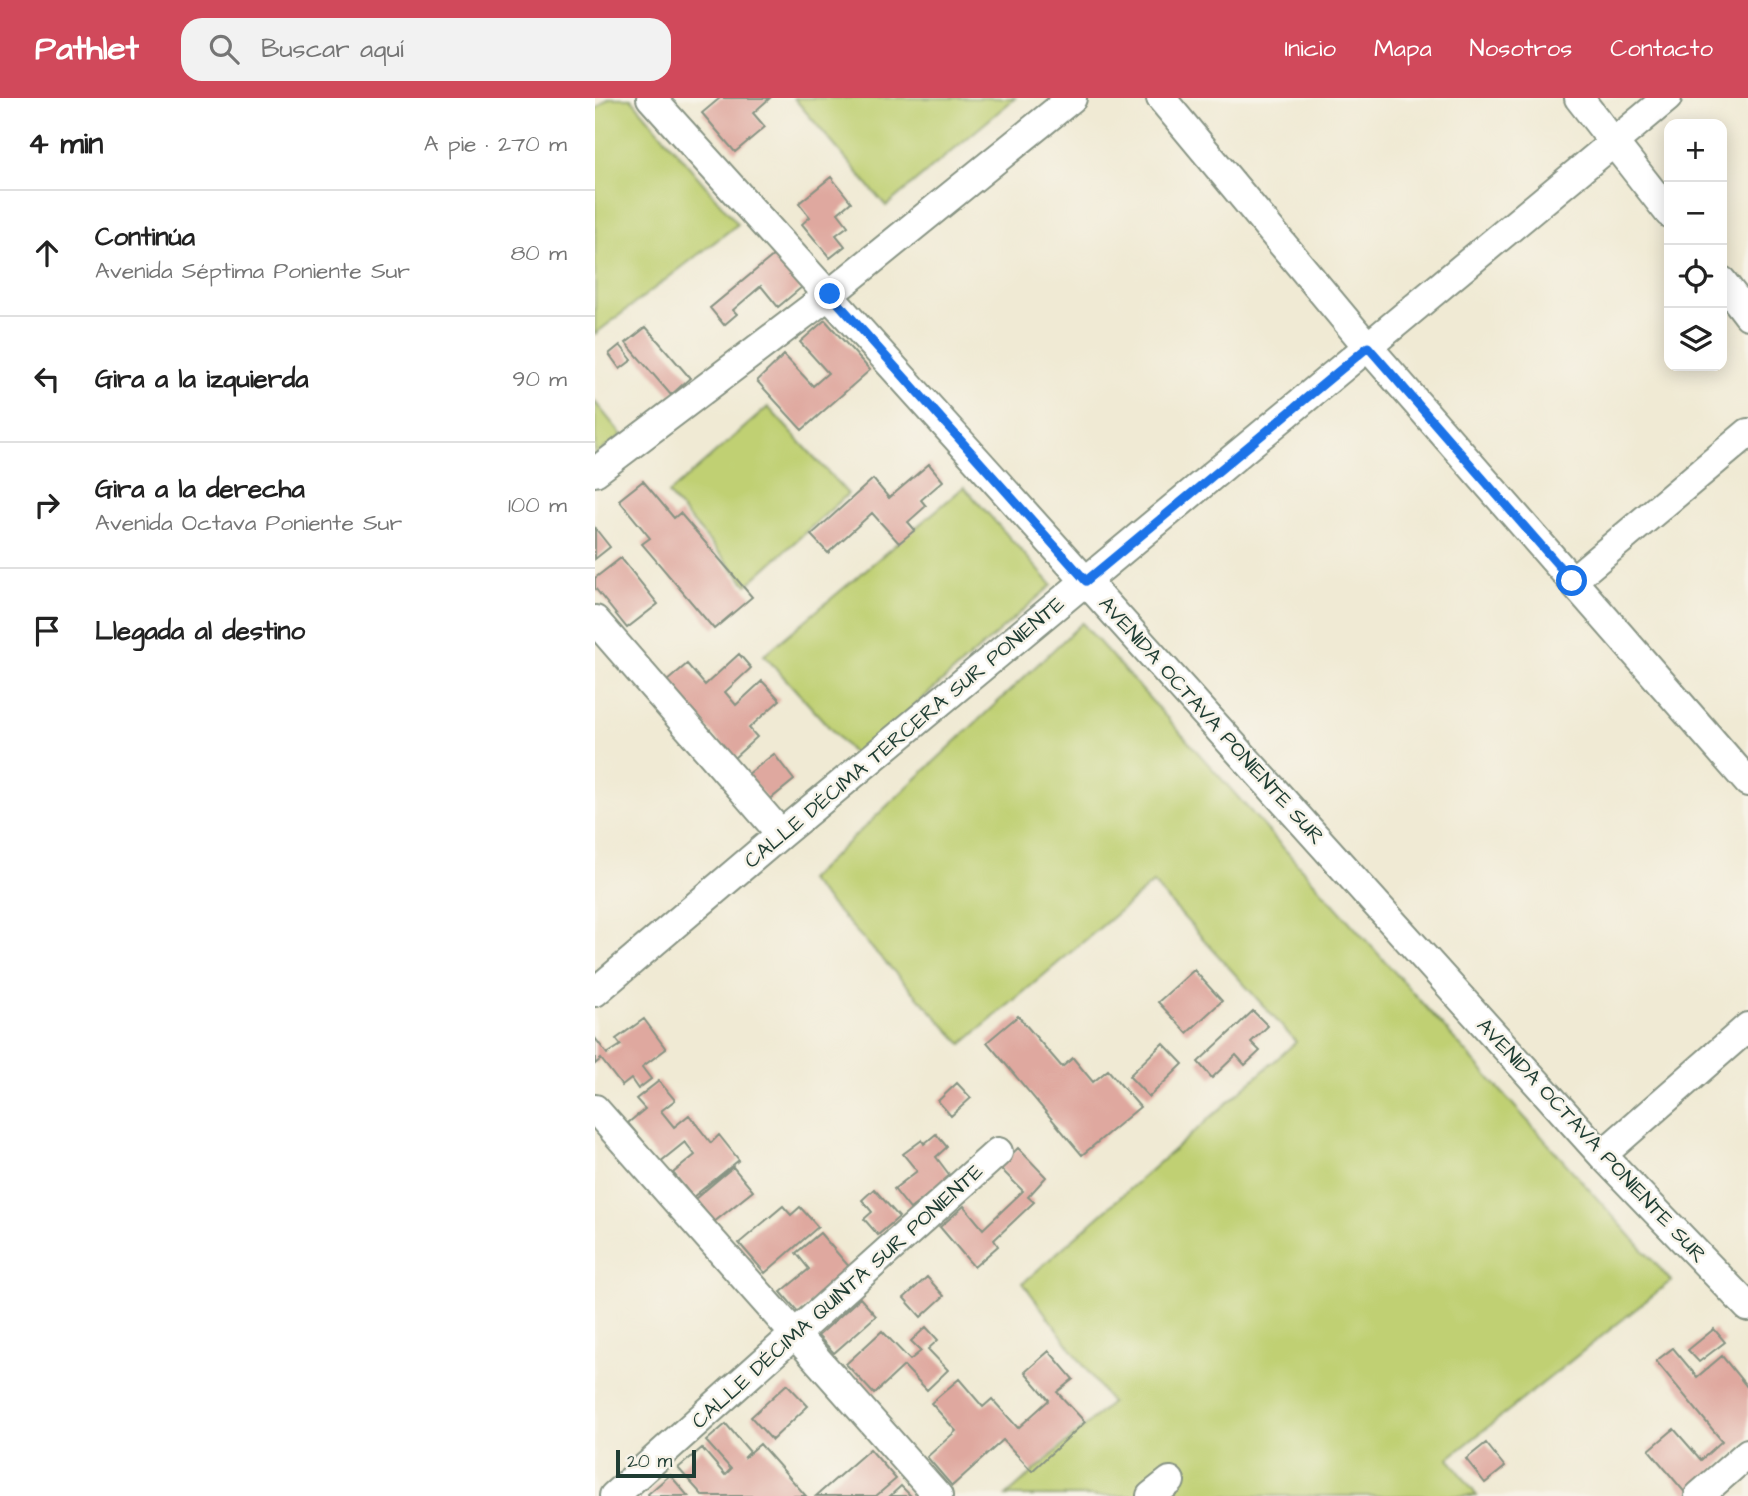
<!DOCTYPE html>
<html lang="es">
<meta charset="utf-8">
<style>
body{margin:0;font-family:"Architects Daughter",sans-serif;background:#f2f2f2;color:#222}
.controls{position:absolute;right:21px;top:21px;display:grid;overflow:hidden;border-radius:14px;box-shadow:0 4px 18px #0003}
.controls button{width:63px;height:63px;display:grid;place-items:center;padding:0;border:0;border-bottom:2px solid #e0e0e0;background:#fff;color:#222;font:35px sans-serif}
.scale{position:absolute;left:21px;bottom:18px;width:80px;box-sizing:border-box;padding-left:7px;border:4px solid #1f3d34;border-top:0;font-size:19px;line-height:24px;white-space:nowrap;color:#1f3d34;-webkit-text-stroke:5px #f7f3e8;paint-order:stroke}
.stop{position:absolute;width:21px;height:21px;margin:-16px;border:5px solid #1a73e8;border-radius:50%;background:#fff}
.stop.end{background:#1a73e8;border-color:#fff;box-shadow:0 2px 7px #0008}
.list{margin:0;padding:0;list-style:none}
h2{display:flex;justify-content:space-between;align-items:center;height:91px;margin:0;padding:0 28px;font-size:30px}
h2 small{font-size:23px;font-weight:400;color:#767676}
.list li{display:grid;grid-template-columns:46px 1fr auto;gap:21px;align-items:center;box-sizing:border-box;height:126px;padding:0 28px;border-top:2px solid #e0e0e0}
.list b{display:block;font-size:26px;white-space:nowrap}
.list p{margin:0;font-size:23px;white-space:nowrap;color:#767676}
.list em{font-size:23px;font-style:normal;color:#767676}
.icon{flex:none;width:38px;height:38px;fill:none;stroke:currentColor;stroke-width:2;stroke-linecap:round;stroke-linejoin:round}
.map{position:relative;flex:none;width:1153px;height:1398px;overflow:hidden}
header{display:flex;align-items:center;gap:42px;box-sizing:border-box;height:98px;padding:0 35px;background:#d1495b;color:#fff}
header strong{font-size:33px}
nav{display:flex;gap:38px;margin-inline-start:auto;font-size:24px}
.search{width:490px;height:63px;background:#f2f2f2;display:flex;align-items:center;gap:18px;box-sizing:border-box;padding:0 24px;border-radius:21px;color:#767676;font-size:26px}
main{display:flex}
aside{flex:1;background:#fff}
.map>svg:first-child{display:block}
.green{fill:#c0d073;stroke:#708654;stroke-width:2}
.building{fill:#dfa89f}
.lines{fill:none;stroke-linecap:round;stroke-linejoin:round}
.street-casing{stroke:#889484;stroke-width:32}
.street{stroke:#fff;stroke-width:28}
.route{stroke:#1a73e8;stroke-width:9}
.labels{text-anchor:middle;stroke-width:5;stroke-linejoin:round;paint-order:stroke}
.street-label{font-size:21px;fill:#1f3d34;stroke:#f7f3e8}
</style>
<header>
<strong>Pathlet</strong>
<div class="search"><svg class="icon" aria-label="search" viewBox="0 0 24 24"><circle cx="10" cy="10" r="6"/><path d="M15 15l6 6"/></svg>Buscar aquí</div>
<nav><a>Inicio</a><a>Mapa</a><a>Nosotros</a><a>Contacto</a></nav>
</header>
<main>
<aside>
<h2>4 min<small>A pie · 270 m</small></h2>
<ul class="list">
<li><svg class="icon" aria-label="ahead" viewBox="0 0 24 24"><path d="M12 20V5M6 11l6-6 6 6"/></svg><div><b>Continúa</b><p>Avenida Séptima Poniente Sur</p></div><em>80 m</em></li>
<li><svg class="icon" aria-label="left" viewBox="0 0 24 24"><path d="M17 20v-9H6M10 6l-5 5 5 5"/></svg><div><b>Gira a la izquierda</b></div><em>90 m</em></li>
<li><svg class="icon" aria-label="right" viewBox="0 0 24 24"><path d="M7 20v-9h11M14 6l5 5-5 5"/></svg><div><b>Gira a la derecha</b><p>Avenida Octava Poniente Sur</p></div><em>100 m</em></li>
<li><svg class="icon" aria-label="arrive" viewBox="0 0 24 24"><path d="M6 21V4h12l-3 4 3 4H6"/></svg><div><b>Llegada al destino</b></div></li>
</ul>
</aside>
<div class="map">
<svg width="1153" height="1398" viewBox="0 0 1153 1398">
<rect width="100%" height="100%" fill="#f7f3e8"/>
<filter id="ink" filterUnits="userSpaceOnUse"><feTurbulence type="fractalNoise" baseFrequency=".0143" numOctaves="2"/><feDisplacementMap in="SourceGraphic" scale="14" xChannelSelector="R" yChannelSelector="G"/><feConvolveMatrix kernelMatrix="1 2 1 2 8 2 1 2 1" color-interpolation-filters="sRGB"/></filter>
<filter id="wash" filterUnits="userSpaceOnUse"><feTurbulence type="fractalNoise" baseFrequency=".00686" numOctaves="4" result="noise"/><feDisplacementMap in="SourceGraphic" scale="28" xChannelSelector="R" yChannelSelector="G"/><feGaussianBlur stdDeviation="1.57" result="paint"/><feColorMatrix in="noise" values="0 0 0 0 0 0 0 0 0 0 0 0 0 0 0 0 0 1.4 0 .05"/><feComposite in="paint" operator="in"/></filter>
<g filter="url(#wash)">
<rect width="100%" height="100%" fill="#f0ead4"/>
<path class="green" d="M14 0H36L143 126 0 236V12Z
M199 0H420L291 108Z
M0 304 27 337 0 357Z
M173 309 253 396 152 487 73 396Z
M369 389 457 487 261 659 169 557Z
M487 525 1076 1183 854 1360 882 1398H411L516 1305 428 1185 701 944 558 785 367 946 213 782Z"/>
<g id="blocks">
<path class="building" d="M125 0H175L158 15 170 29 140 54 107 15Z
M236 79 256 104 243 115 253 128 241 137 250 148 235 160 207 126 215 119 204 105Z
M179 157 207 189 183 209 166 188 138 212 142 216 129 227 115 210Z
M230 222 275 272 207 332 162 283 189 257 218 288 233 275 205 244Z
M51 229 95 280 76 297 31 245Z
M25 247 37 262 25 271 14 256Z
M334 366 348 383 326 402 331 408 313 424 320 432 304 445 277 415 233 455 216 437 278 381 294 400Z
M48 383 79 420 85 415 157 499 119 531 47 446 55 440 24 402Z
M0 430 15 449 0 461Z
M26 460 63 506 32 530 0 490V480Z
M144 556 156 570 130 594 141 607 167 583 185 602 154 630 162 639 139 660 72 583 92 566 110 587Z
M179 656 199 682 173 703 152 677Z
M599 872 627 903 592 935 563 904Z
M658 913 673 928 656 944 665 953 650 967 641 957 617 980 603 964Z
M423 918 467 969 478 960 498 984 513 972 545 1009 487 1057 392 944Z
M49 921 71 951 47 969 56 981 43 991 36 981 27 988 6 961 0 966V940L12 956 26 947 21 941Z
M568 945 588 966 554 999 534 978Z
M64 983 80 1002 66 1013 79 1029 94 1017 116 1045 124 1037 144 1062 98 1099 78 1075 100 1057 90 1044 65 1064 33 1025 50 1011 41 1001Z
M362 985 376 1000 356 1018 343 1003Z
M341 1036 352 1049 341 1059 356 1079 315 1111 299 1091 322 1073 308 1056 327 1042 329 1046Z
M423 1050 451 1079 433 1099 439 1104 399 1142 403 1148 379 1169 345 1129 369 1108 388 1131 428 1093 404 1069Z
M138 1069 158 1093 119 1124 100 1101Z
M279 1091 304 1119 283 1137 269 1121 277 1114 267 1102Z
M188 1108 196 1117 205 1109 223 1129 170 1175 144 1145Z
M225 1135 256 1171 204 1215 186 1194 214 1171 201 1155Z
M332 1179 349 1198 326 1219 309 1200Z
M265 1200 281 1218 239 1255 223 1238Z
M331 1229 343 1242 333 1251 353 1272 332 1292 309 1268 279 1296 251 1266 287 1233 315 1262 326 1253 316 1243Z
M1119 1231 1130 1244 1104 1264 1093 1252Z
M1078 1250 1102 1279 1127 1258 1153 1290V1340L1092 1397 1054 1352 1079 1331 1106 1362 1127 1343 1061 1263Z
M454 1253 478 1281 462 1294 490 1324 437 1373 408 1342 357 1388 332 1359 361 1333 336 1305 364 1281 388 1309 397 1301 423 1330 454 1302 430 1274Z
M192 1286 213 1308 177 1342 156 1319Z
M131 1326 155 1354 149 1360 165 1346 211 1398H108L83 1370 107 1350 130 1377 136 1371 111 1343Z
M891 1345 910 1369 890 1385 871 1361Z
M275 1351 301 1381 281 1398H221Z
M75 1377 93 1398H54L53 1396Z
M306 1388 316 1398H295Z"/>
</g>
</g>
<g filter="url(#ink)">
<use href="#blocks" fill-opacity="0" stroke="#889484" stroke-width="2"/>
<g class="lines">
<defs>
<path id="street" d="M56 0 1007 1057 1153 1209
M566 0 773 249 1153 684
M984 0 1074 115
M1127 183 1153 217
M0 374 235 196 477 0
M977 483 1153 335
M0 522 186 736
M0 894 186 736 1072 0
M0 1011 343 1398
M1007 1057 1153 929
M19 1398 403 1054
M556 1398 575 1383
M1104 1398 1153 1355"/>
</defs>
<use href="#street" class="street-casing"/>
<use href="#street" class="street"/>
</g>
</g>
<g class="lines" filter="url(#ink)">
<path class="route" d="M235 196 491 483 773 249 977 483"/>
</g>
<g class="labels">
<g class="street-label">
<text transform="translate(617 622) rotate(48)" y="7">AVENIDA OCTAVA PONIENTE SUR</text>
<text transform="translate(309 634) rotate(-40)" y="7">CALLE DÉCIMA TERCERA SUR PONIENTE</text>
<text transform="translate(997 1042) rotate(47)" y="7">AVENIDA OCTAVA PONIENTE SUR</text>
<text transform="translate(242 1198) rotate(-42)" y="7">CALLE DÉCIMA QUINTA SUR PONIENTE</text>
</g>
</g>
</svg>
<div class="controls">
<button>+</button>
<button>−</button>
<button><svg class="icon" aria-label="locate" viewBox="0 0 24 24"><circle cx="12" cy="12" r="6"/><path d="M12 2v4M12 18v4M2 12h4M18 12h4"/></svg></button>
<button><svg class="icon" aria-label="layers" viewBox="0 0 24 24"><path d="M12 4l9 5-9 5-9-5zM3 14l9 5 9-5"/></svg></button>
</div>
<div class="scale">20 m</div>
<div class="stop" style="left:977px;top:483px"></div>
<div class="stop end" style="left:235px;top:196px"></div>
</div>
</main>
